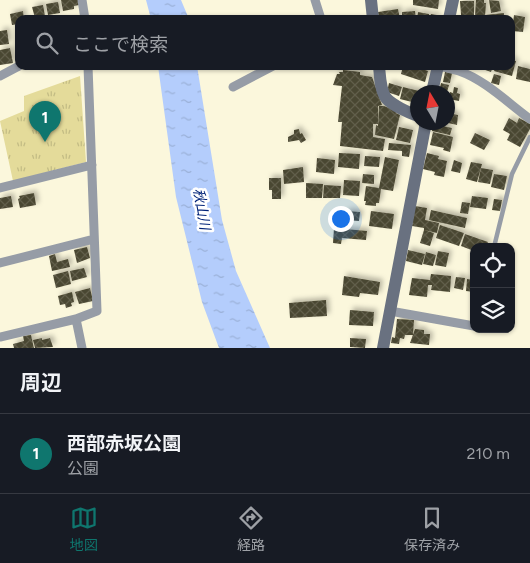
<!DOCTYPE html>
<html lang="ja">
<meta charset="utf-8">
<style>
body{margin:0;font-family:Figtree,"Noto Sans JP",sans-serif;background:#242831;color:#f1f3f6}
.controls{position:absolute;right:15px;bottom:15px;display:grid;overflow:hidden;border-radius:10px;box-shadow:0 1px 4px #0004}
.controls button{width:45px;height:45px;display:grid;place-items:center;padding:0;border:0;border-bottom:1px solid #363941;background:#171b24;color:#f1f3f6;font:25px sans-serif}
.compass{position:absolute;left:410px;top:85px;width:45px;height:45px;border-radius:50%;background:#171b24;box-shadow:0 1px 4px #0004;rotate:350deg}
.you{position:absolute;left:340px;top:218px;width:18px;height:18px;margin:-12px;border:4px solid #fff;border-radius:50%;background:#1a73e8;box-shadow:0 0 0 8px #1a73e833}
.badge{display:grid;place-items:center;width:32px;height:32px;border-radius:50%;background:#0f766e;color:#fff;font-size:16px;font-weight:700}
.pin{position:absolute;translate:-50% -41px;filter:drop-shadow(0 1px 2px #0008)}
.pin::after{content:'';position:absolute;top:26px;width:18px;height:15px;background:inherit;clip-path:polygon(0 0,100% 0,50% 100%)}
.list{margin:0;padding:0;list-style:none}
h2{display:flex;justify-content:space-between;align-items:center;height:65px;margin:0;padding:0 20px;font-size:21px}
h2 small{font-size:16px;font-weight:400;color:#9ea1a6}
.list li{display:grid;grid-template-columns:32px 1fr auto;gap:15px;align-items:center;box-sizing:border-box;height:80px;padding:0 20px;border-top:1px solid #363941}
.list b{display:block;font-size:19px;white-space:nowrap}
.list p{margin:0;font-size:16px;white-space:nowrap;color:#9ea1a6}
.list em{font-size:16px;font-style:normal;color:#9ea1a6}
.icon{flex:none;width:28px;height:28px;fill:none;stroke:currentColor;stroke-width:2;stroke-linecap:round;stroke-linejoin:round}
.map{position:relative;flex:none;width:530px;height:348px;overflow:hidden}
.search{position:absolute;background:#171b24;box-shadow:0 1px 4px #0004;left:15px;right:15px;top:15px;height:55px;display:flex;align-items:center;gap:12px;box-sizing:border-box;padding:0 18px;border-radius:10px;color:#9ea1a6;font-size:19px}
.sheet{height:145px;background:#171b24}
nav{display:flex;justify-content:space-around;align-items:center;box-sizing:border-box;height:70px;border-top:1px solid #363941;background:#171b24;font-size:14px;color:#9ea1a6}
nav a{display:grid;justify-items:center;gap:2px}
nav .on{color:#0f766e}
.map>svg:first-child{display:block}
.park{fill:url(#park-tufts)}
.water{fill:url(#water-ripples)}
.building{fill:url(#building-cross-hatch);filter:url(#shadow)}
.lines{fill:none;stroke-linecap:round;stroke-linejoin:round}
.lane{stroke:#969ca6;stroke-width:4.5}
.street{stroke:#969ca6;stroke-width:9}
.secondary{stroke:#697180;stroke-width:12}
.labels{text-anchor:middle;stroke-width:5;stroke-linejoin:round;paint-order:stroke}
.water-label{font-size:14px;font-style:italic;fill:#027;stroke:#fff}
</style>
<div class="map">
<svg width="530" height="348" viewBox="0 0 530 348">
<defs>
<pattern id="park-tufts" width="24" height="20" patternUnits="userSpaceOnUse" patternTransform="scale(1.25)"><rect width="24" height="20" fill="#e4db9a"/><path d="M3 7l-1-3M5 7V3M7 7l1-3M15 17l-1-3M17 17v-4M19 17l1-3" fill="none" stroke="#c3bc84"/></pattern>
<pattern id="water-ripples" width="26" height="14" patternUnits="userSpaceOnUse" patternTransform="scale(1.25)"><rect width="26" height="14" fill="#b4cdfc"/><path d="M2 4q2-2 4 0t4 0M15 11q2-2 4 0t4 0" fill="none" stroke="#9ab0d7"/></pattern>
<pattern id="building-cross-hatch" width="8" height="8" patternUnits="userSpaceOnUse" patternTransform="scale(1.25)"><rect width="8" height="8" fill="#4a4630"/><path d="M0 0l8 8M0 8l8-8" fill="none" stroke="#615e4b"/></pattern>
<filter id="shadow"><feDropShadow dx="3" dy="-3" stdDeviation="2.5" flood-color="#0004"/></filter>
</defs>
<rect width="100%" height="100%" fill="#fbf7dc"/>
<path class="park" d="M80 76 86 162 13 181 0 121 24 111V96Z"/>
<path class="water" d="M146 0H181L189 19H151Z
M158 66H197L222 220 236 271 270 348H219L202 302 176 197Z"/>
<path class="building" d="M61 0H78L79 5 74 6V9L63 11Z
M413 0H439L438 9 413 5Z
M476 0H484V3H486L485 17 475 16Z
M489 0 499 1 501 11 491 13Z
M460 1H474V15H461Z
M58 2 60 13 48 15 46 4Z
M43 5 45 16 35 18 32 7Z
M398 9 400 19H379L378 12Z
M23 11 24 19H19V24L12 25 10 14Z
M415 11 416 19H402V12Z
M418 12 429 14V17H430L431 14 437 15 436 19H417Z
M504 13V19H486L485 15Z
M514 15 525 17 523 32 512 31Z
M7 30 9 44 0 45V31Z
M10 48 13 63 0 65V50Z
M511 60 516 61 512 76 494 71 496 66H511Z
M403 66H413L428 71 425 82 401 74Z
M474 66H493L491 72Z
M518 66 530 69V82L516 79Z
M343 70 360 72V75L372 77 382 105 378 106V124H373V137L385 139 383 151 340 146 342 122H338L342 86 333 85 337 74H340L339 72H343Z
M445 72 452 73 450 83 443 82Z
M494 74 501 76 499 85 491 83Z
M389 83 402 87 399 96 387 92Z
M441 83 449 85 447 92H439Z
M403 87 419 91 416 103 400 99Z
M454 87 458 88 457 93 460 94 459 101 449 99 450 92 453 93Z
M379 106H384L395 110 396 113 400 115 394 139 375 135 376 125 378 126Z
M448 113 458 115 457 125 448 123Z
M509 118 517 123 519 118 530 124V129L520 147 507 140 510 134 503 130Z
M433 124 452 128 450 135 432 131Z
M399 127 413 130 410 143 396 140Z
M299 129 300 134 302 133 306 140 301 143 299 140 288 142V137L294 134V130Z
M433 132 453 137 450 152 443 150 444 148 430 145Z
M475 133 490 140 484 150 470 143Z
M389 143 411 145 409 157 402 156V151L388 150Z
M339 153 360 154 359 169 338 167Z
M427 153 439 156 438 159 447 161 444 177 434 175 435 172 423 169Z
M365 156 380 157 379 167 364 166Z
M385 157 399 160 393 191 381 189 379 203H376V206L365 205 366 201H364L366 186 379 188Z
M317 158 335 160 334 174 316 172Z
M454 160 462 163 460 173 451 171Z
M471 162 482 164 477 182 466 179Z
M303 167 304 182 284 184 283 170Z
M481 168 493 170 490 184 478 182Z
M363 174 374 175V184L362 183Z
M494 174 507 176 504 190 491 187Z
M269 178H281V199H272V190H269Z
M344 180 360 181 359 196 343 195Z
M306 183 323 184 322 198H306Z
M324 185 341 186 340 198H323Z
M34 193 36 205 20 208 18 199 20 198 19 196Z
M11 196 13 207 0 209V198Z
M472 196 488 198 486 209 470 207Z
M494 199 502 200 500 211 492 210Z
M462 202 470 203 468 214 460 213Z
M415 206 427 208 425 220 439 223 437 233 424 230V228L412 226Z
M431 210 467 218 465 228 429 220Z
M346 211 360 212 359 221 346 220Z
M371 211 394 214 392 229 369 226Z
M440 225 464 233 459 246 436 238Z
M334 228 367 231 366 240 342 238 341 244 333 243Z
M424 230 434 233 430 246 420 243Z
M465 234 488 242 486 247H474V251L461 246Z
M87 247 90 258 77 263 74 250Z
M408 250 425 254 422 265 406 261Z
M438 251 449 253 446 267 435 265Z
M426 252 436 255 433 266 423 264Z
M55 254 57 262 68 259 70 267 52 271 49 256Z
M84 268 87 277 72 281 70 271Z
M68 271 71 284 56 288 53 275Z
M431 274 451 276 450 292 431 290 432 285H428L427 297 409 295 412 278 430 280Z
M344 276 380 282 378 295 360 293 359 297 342 295Z
M456 277 465 278 463 290 454 288Z
M467 279 474 280V292L466 291Z
M90 288 93 301 79 304 75 292Z
M72 292 74 302 71 303 72 306 66 308 65 304 60 305 58 296Z
M326 300 327 316 290 318 289 303Z
M350 310 374 312 373 326 349 325Z
M397 319 414 320 413 335H405L404 339 400 338 399 344 391 343 392 337 395 338Z
M415 329 424 330V334H430L429 345 410 343Z
M31 335 34 348H14L13 344 24 341 23 336Z
M42 338V340L50 338 53 347 35 348 33 340Z
M350 338 366 339 365 348 350 347Z"/>
<g class="lines">
<path class="lane" d="M494 247 512 174 530 137"/>
<path class="street" d="M82 0 85 19
M315 0 321 19
M440 66C446 68 453 69 459 71 485 80 508 103 530 119
M0 76 19 66
M233 87 273 66
M0 188 92 165
M0 263 94 239
M390 311 474 326
M0 337 76 319
M82 348 76 319 97 311 88 66"/>
<path class="secondary" d="M371 0 373 19
M449 19 453 0
M379 66C380 75 380 90 386 98 392 105 409 113 418 116
M432 92 438 66
M383 348 426 122"/>
</g>
<g class="labels">
<g class="water-label">
<text transform="translate(202 209) rotate(80)" y="5">秋山川</text>
</g>
</g>
</svg>
<div class="controls">
<button><svg class="icon" aria-label="locate" viewBox="0 0 24 24"><circle cx="12" cy="12" r="6"/><path d="M12 2v4M12 18v4M2 12h4M18 12h4"/></svg></button>
<button><svg class="icon" aria-label="layers" viewBox="0 0 24 24"><path d="M12 4l9 5-9 5-9-5zM3 14l9 5 9-5"/></svg></button>
</div>
<svg class="compass" viewBox="-18 -18 36 36"><path d="M0-13l5 13h-10z" fill="#e53935"/><path d="M0 13l5-13h-10z" fill="#9ea1a6"/></svg>
<div class="you"></div>
<div class="pin badge" style="left:45px;top:142px">1</div>
<div class="search"><svg class="icon" aria-label="search" viewBox="0 0 24 24"><circle cx="10" cy="10" r="6"/><path d="M15 15l6 6"/></svg>ここで検索</div>
</div>
<section class="sheet">
<h2>周辺<small></small></h2>
<ul class="list">
<li><span class="badge">1</span><div><b>西部赤坂公園</b><p>公園</p></div><em>210 m</em></li>
</ul>
</section>
<nav>
<a class="on"><svg class="icon" aria-label="map" viewBox="0 0 24 24"><path d="M3 6l6-2 6 2 6-2v14l-6 2-6-2-6 2zM9 4v14M15 6v14"/></svg>地図</a>
<a><svg class="icon" aria-label="directions" viewBox="0 0 24 24"><path d="M12 3l9 9-9 9-9-9zM9 14v-3h6M13 9l2 2-2 2"/></svg>経路</a>
<a><svg class="icon" aria-label="saved" viewBox="0 0 24 24"><path d="M7 4h10v16l-5-4-5 4z"/></svg>保存済み</a>
</nav>
